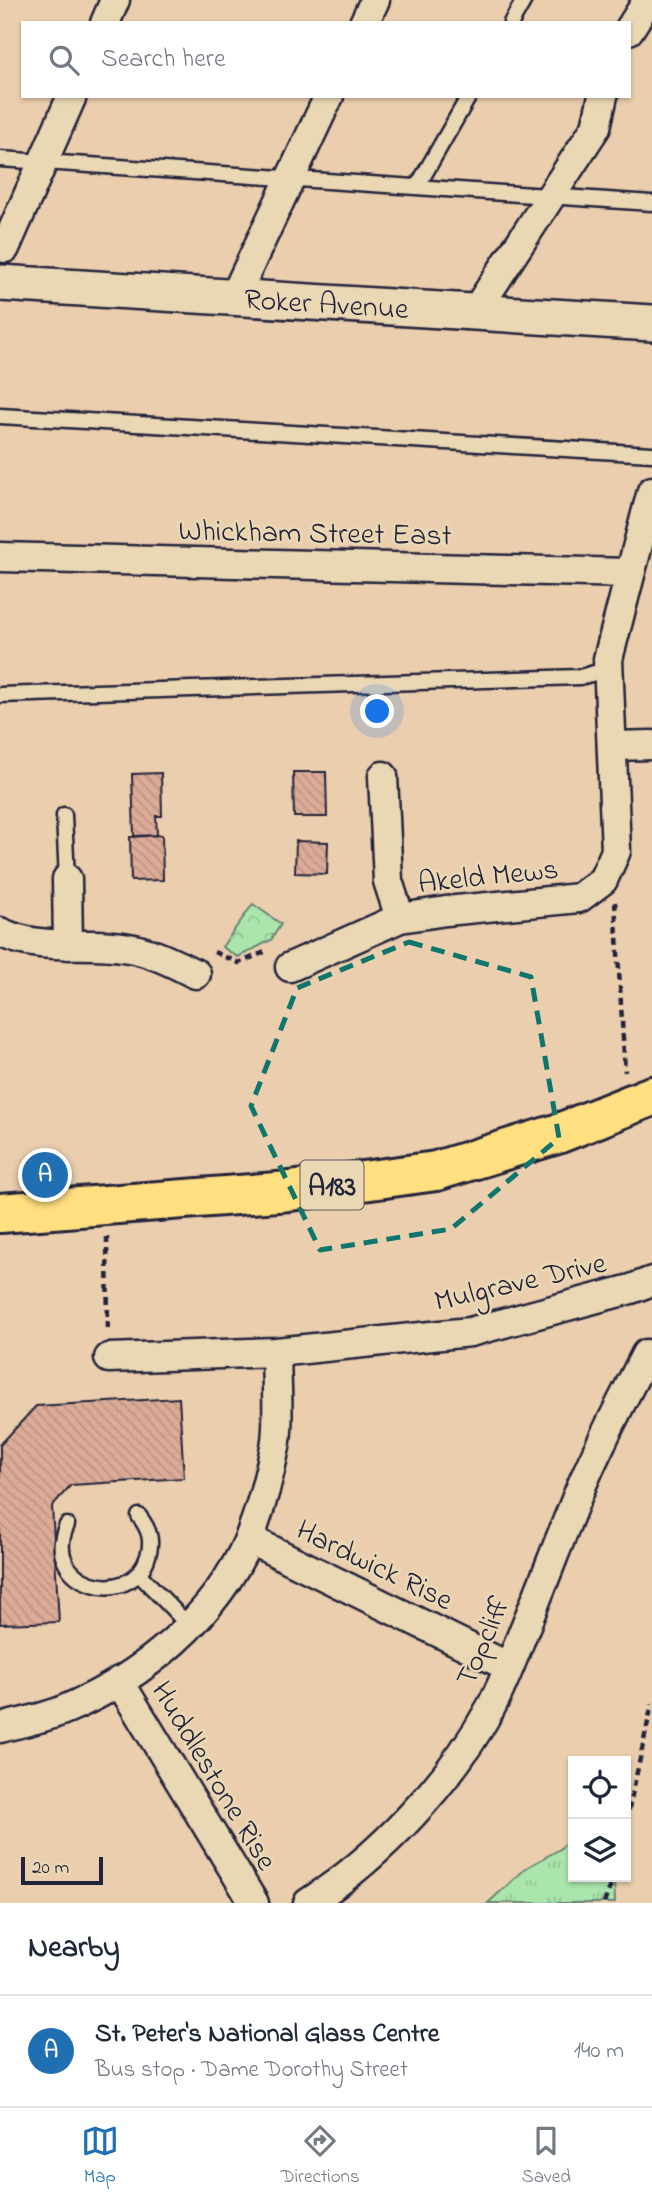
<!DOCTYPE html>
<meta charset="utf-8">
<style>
body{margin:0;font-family:"Indie Flower",sans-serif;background:#f6f6f7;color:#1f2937}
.controls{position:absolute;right:21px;bottom:21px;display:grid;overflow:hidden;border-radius:0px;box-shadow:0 2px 5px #0004}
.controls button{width:63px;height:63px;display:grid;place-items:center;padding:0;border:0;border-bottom:2px solid #e0e1e3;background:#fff;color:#1f2937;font:35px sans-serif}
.scale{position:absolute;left:21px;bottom:18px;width:82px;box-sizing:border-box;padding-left:7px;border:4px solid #22223b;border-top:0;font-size:19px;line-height:24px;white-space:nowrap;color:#22223b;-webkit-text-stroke:5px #ead8b5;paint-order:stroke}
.you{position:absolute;left:378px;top:712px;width:24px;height:24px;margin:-18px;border:5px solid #fff;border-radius:50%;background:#1a73e8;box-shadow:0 0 0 10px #1a73e833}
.badge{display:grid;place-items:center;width:46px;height:46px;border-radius:50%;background:#1f6fb2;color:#fff;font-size:23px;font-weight:700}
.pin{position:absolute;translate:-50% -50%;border:4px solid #fff;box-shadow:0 2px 7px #0006}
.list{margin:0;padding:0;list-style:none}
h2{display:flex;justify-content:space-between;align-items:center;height:91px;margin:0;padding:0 28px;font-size:30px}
h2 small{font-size:23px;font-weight:400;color:#747a83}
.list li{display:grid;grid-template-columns:46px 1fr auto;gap:21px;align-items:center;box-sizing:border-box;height:112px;padding:0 28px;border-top:2px solid #e0e1e3}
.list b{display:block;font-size:26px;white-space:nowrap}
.list p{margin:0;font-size:23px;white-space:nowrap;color:#747a83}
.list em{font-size:23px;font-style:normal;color:#747a83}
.icon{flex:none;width:38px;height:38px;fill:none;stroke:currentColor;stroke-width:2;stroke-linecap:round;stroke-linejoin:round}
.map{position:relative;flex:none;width:652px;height:1903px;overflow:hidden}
.search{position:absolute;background:#fff;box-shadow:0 2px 5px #0004;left:21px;right:21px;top:21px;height:77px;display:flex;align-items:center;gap:18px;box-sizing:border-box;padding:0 24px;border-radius:0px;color:#747a83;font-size:26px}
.sheet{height:203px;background:#fff}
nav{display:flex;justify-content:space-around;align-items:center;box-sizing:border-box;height:98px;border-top:2px solid #e0e1e3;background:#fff;font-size:19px;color:#747a83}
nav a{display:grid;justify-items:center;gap:4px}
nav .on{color:#1f6fb2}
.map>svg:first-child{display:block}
.grass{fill:url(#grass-tufts);stroke:#668473;stroke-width:2}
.park{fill:url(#park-crowns);stroke:#668473;stroke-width:2}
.building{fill:url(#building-back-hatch);stroke:#22223b;stroke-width:2}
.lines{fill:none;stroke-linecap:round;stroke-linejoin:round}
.service-casing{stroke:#22223b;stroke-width:19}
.minor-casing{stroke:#22223b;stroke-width:33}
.tertiary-casing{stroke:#22223b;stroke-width:40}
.primary-casing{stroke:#22223b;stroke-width:44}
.path{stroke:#22223b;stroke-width:4.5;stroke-dasharray:7 5;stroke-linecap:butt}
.service{stroke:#ead8b5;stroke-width:14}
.minor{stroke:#ead8b5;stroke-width:28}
.tertiary{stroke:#ead8b5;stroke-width:35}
.primary{stroke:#ffdf80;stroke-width:38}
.marked{fill:none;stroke:#0f766e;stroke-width:5;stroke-dasharray:14 9;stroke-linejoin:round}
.labels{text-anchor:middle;stroke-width:5;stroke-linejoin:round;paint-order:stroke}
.shield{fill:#ead8b5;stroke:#5e5960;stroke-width:2}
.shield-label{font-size:28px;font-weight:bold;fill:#22223b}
.street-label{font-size:30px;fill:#22223b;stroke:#ead8b5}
</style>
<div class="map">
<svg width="652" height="1903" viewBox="0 0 652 1903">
<defs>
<pattern id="grass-tufts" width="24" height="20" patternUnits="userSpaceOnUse" patternTransform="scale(1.75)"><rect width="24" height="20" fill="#aae5ab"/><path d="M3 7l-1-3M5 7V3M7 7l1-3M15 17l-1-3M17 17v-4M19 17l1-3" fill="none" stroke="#92c494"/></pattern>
<pattern id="park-crowns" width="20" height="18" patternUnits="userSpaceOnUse" patternTransform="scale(1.75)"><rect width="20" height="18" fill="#aae5ab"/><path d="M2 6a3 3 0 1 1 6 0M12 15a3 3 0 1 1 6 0" fill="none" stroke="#92c494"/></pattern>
<pattern id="building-back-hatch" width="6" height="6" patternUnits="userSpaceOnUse" patternTransform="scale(1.75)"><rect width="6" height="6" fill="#dcab97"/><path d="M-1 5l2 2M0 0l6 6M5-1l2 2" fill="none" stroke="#bc9383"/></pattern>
</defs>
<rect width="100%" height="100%" fill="#ebceae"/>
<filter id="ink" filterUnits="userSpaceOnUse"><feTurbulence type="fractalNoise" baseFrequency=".0143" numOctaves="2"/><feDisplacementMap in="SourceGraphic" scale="14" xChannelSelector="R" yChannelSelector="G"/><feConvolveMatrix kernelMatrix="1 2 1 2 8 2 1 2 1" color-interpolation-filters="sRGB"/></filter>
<g filter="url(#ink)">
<path class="grass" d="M573 1836V1877H614L615 1903H488L526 1868 560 1849Z"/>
<path class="park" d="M253 904 281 924 271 940 238 957 222 947Z"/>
<path class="building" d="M293 772H326L327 817H294Z
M161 773 162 816H156L157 835 134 836 132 774Z
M162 835 163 880 131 881 130 837Z
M296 841 328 842 327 874 295 873Z
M179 1398 184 1478 71 1485 52 1506 59 1622 0 1624V1445L36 1406Z"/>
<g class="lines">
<defs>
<path id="service" d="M511 23 524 0
M0 159 652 203
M417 187 469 96
M0 416 652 454
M0 695 580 677 609 669
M64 815 67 879
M67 1525C39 1584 131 1612 148 1556 153 1540 149 1529 139 1516
M139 1574 189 1626"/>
<path id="minor" d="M105 23 115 0
M364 23 375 0
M629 30 648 0
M5 248 72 96
M234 298 329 96
M475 312 596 127 603 96
M0 557 629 573
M612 746 652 745
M383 776 388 881 400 918
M67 879 68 945
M0 932C40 952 87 940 129 948 153 952 175 964 196 974
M290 967 400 918 446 911 579 898 603 880 616 851 608 659 652 491
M109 1358 276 1352
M249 1539 509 1667
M119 1681 254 1903
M0 1728C22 1722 46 1718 66 1709 143 1677 216 1616 249 1539 260 1511 269 1477 275 1447 280 1423 276 1379 276 1352L470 1332 631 1289 652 1281
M308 1903C379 1858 451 1781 491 1707 505 1681 515 1652 526 1625 544 1581 561 1536 579 1492 598 1445 623 1400 646 1354"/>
<g id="tertiary">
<path id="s1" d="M0 283 652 323"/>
</g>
<path id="primary" d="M0 1213 290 1191 436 1171 557 1134 652 1096"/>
</defs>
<use href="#service" class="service-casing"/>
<use href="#minor" class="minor-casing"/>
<use href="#tertiary" class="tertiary-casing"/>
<use href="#primary" class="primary-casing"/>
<path class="path" d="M615 902 625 1072
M214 952 239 963 267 951
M107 1237 108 1333
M626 1822 652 1704
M604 1903 614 1877"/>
<use href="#service" class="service"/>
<use href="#minor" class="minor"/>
<use href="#tertiary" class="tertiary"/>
<use href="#primary" class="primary"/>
</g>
</g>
<path class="marked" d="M409 942 531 977 559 1138 451 1229 320 1250 251 1106 297 988Z"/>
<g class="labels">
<rect class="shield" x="300.5" y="1160.5" width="63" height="49" rx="5"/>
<g class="shield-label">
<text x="332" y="1195">A183</text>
</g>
<g class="street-label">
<text dy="10" stroke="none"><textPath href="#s1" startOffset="327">Roker Avenue</textPath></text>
<text transform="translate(315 532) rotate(1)" y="10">Whickham Street East</text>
<text transform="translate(488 875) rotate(-6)" y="10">Akeld Mews</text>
<text transform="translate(520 1281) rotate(-13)" y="10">Mulgrave Drive</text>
<text transform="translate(375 1564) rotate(26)" y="10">Hardwick Rise</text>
<text transform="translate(482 1641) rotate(-67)" y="10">Topcliff</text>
<text transform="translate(215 1775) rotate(59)" y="10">Huddlestone Rise</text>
</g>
</g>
</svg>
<div class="controls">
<button><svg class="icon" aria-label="locate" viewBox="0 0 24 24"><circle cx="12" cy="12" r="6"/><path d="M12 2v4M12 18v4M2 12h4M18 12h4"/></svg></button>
<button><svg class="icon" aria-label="layers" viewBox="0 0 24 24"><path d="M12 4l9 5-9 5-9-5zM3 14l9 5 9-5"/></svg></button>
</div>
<div class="scale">20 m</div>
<div class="you"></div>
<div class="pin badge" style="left:45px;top:1175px">A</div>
<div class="search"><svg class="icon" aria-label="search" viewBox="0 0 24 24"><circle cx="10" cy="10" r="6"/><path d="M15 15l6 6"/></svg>Search here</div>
</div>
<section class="sheet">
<h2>Nearby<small></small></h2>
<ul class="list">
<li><span class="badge">A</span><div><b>St. Peter's National Glass Centre</b><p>Bus stop · Dame Dorothy Street</p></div><em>140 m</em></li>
</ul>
</section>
<nav>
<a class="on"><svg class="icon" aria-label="map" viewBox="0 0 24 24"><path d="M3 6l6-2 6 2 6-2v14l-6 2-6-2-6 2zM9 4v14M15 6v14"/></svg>Map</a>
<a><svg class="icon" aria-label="directions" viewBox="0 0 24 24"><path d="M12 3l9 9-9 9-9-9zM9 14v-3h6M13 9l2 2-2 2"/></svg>Directions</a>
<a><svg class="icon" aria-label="saved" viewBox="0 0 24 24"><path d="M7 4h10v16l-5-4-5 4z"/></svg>Saved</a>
</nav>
